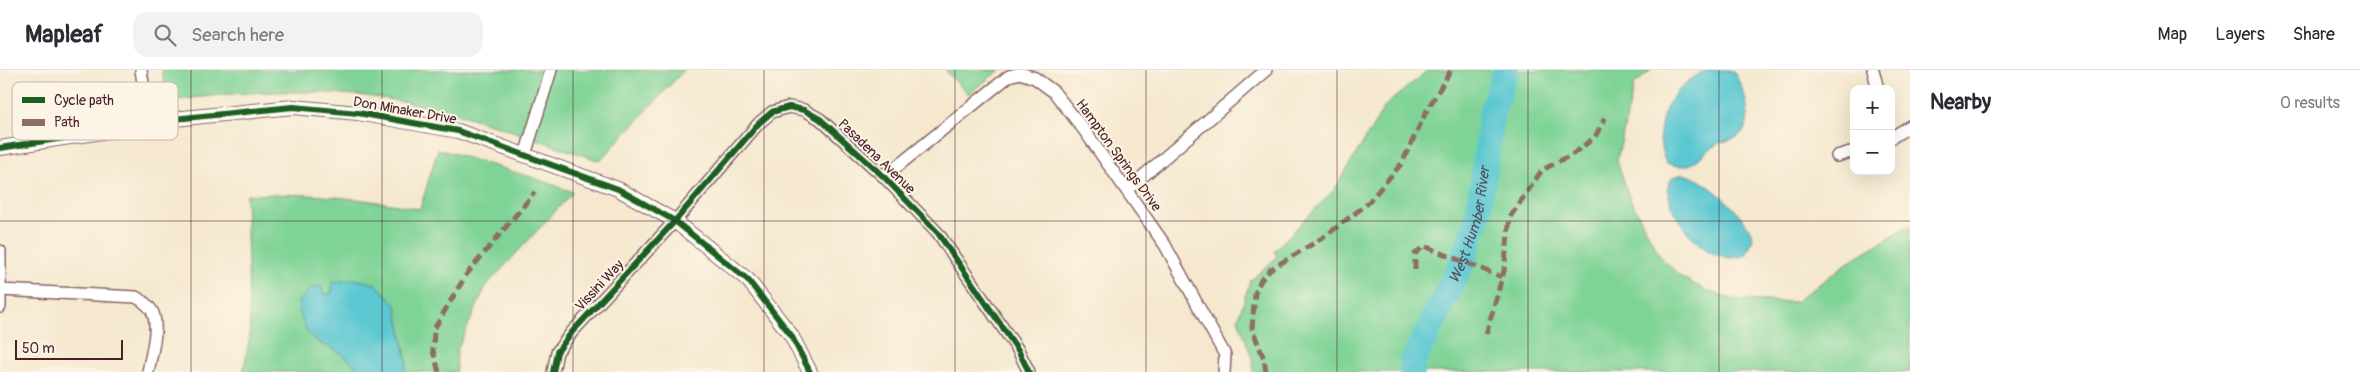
<!DOCTYPE html>
<meta charset="utf-8">
<style>
body{margin:0;font-family:Pangolin,sans-serif;background:#f2f2f3;color:#2b2b33}
.controls{position:absolute;right:15px;top:15px;display:grid;overflow:hidden;border-radius:10px;box-shadow:0 5px 20px #0002}
.controls button{width:45px;height:45px;display:grid;place-items:center;padding:0;border:0;border-bottom:1px solid #e1e1e2;background:#fff;color:#2b2b33;font:25px sans-serif}
.scale{position:absolute;left:15px;bottom:12px;width:108px;box-sizing:border-box;padding-left:5px;border:2px solid #4a1f2b;border-top:0;font-size:14px;line-height:18px;white-space:nowrap;color:#4a1f2b;-webkit-text-stroke:4px #fcf5e5;paint-order:stroke}
.list{margin:0;padding:0;list-style:none}
h2{display:flex;justify-content:space-between;align-items:center;height:65px;margin:0;padding:0 20px;font-size:21px}
h2 small{font-size:16px;font-weight:400;color:#7c7c81}
.icon{flex:none;width:28px;height:28px;fill:none;stroke:currentColor;stroke-width:2;stroke-linecap:round;stroke-linejoin:round}
.map{position:relative;flex:none;width:1910px;height:302px;overflow:hidden}
header{display:flex;align-items:center;gap:30px;box-sizing:border-box;height:70px;padding:0 25px;background:#fff;border-bottom:1px solid #e1e1e2}
header strong{font-size:24px}
nav{display:flex;gap:28px;margin-inline-start:auto;font-size:18px}
.search{width:350px;height:45px;background:#f2f2f3;display:flex;align-items:center;gap:12px;box-sizing:border-box;padding:0 18px;border-radius:15px;color:#7c7c81;font-size:19px}
main{display:flex}
aside{flex:1;background:#fff}
.map>svg:first-child{display:block}
.green{fill:#7fd396;stroke:#647960}
.water{fill:#5ac7d1;stroke:#52737e}
.lines{fill:none;stroke-linecap:round;stroke-linejoin:round}
.river{stroke:#5ac7d1;stroke-width:26}
.minor-casing{stroke:#866564;stroke-width:14}
.tertiary-casing{stroke:#866564;stroke-width:16}
.minor{stroke:#fff;stroke-width:11}
.tertiary{stroke:#fff;stroke-width:14}
.quiet{stroke:#8d6e63;stroke-width:5;stroke-dasharray:10 5;stroke-linecap:butt}
.cycleway-casing{stroke:#fcf5e5;stroke-width:9}
.cycleway{stroke:#1b5e20;stroke-width:6}
.grid{fill:none;stroke:#4a1f2b;stroke-width:1;stroke-opacity:0.55}
.labels{text-anchor:middle;stroke-width:4;stroke-linejoin:round;paint-order:stroke}
.street-label{font-size:14px;fill:#4a1f2b;stroke:#fcf5e5}
.water-label{font-size:15px;font-style:italic;fill:#4f515d;stroke:#fcf5e5}
.key{fill:#fcf5e5;stroke:#c7b5ad;stroke-width:1}
.key-label{font-size:14px;fill:#4a1f2b}
</style>
<header>
<strong>Mapleaf</strong>
<div class="search"><svg class="icon" aria-label="search" viewBox="0 0 24 24"><circle cx="10" cy="10" r="6"/><path d="M15 15l6 6"/></svg>Search here</div>
<nav><a>Map</a><a>Layers</a><a>Share</a></nav>
</header>
<main>
<div class="map">
<svg width="1910" height="302" viewBox="0 0 1910 302">
<rect width="100%" height="100%" fill="#fcf5e5"/>
<filter id="ink" filterUnits="userSpaceOnUse"><feTurbulence type="fractalNoise" baseFrequency=".02" numOctaves="2"/><feDisplacementMap in="SourceGraphic" scale="10" xChannelSelector="R" yChannelSelector="G"/><feConvolveMatrix kernelMatrix="1 2 1 2 8 2 1 2 1" color-interpolation-filters="sRGB"/></filter>
<filter id="wash" filterUnits="userSpaceOnUse"><feTurbulence type="fractalNoise" baseFrequency=".0096" numOctaves="4" result="noise"/><feDisplacementMap in="SourceGraphic" scale="20" xChannelSelector="R" yChannelSelector="G"/><feGaussianBlur stdDeviation="1.12" result="paint"/><feColorMatrix in="noise" values="0 0 0 0 0 0 0 0 0 0 0 0 0 0 0 0 0 1.4 0 .05"/><feComposite in="paint" operator="in"/></filter>
<g filter="url(#wash)">
<rect width="100%" height="100%" fill="#f5e8cf"/>
<path class="green" d="M162 0H684L600 91C545 73 490 51 434 38 349 18 263 18 177 30L165 20Z
M945 0H1000L968 24Z
M1428 0H1651L1634 15 1617 90 1629 127 1660 186 1681 207 1707 221 1736 230 1795 232 1850 191 1910 155V302H1253V291L1238 249 1250 211 1277 187 1274 181 1334 120 1386 35Z
M438 79 534 108 573 122 486 216 457 280 456 302H243L250 266 246 125C307 122 361 128 420 139Z"/>
<path class="water" d="M1708 0H1730L1735 4C1744 20 1756 51 1740 65 1733 71 1723 70 1716 75 1694 89 1695 102 1666 93 1649 55 1670 15 1708 0Z
M1682 104C1704 106 1749 147 1753 169L1747 184C1717 199 1689 168 1675 144 1671 136 1669 126 1667 118L1672 108Z
M353 209 376 214 396 235 407 292 404 302H357L358 300C333 265 306 288 298 232L313 217H321L324 224 332 223V213Z"/>
<g class="lines">
<path class="river" id="s1" d="M1412 302V293L1462 193 1478 146 1492 42 1506 0"/>
</g>
</g>
<g filter="url(#ink)">
<g class="lines">
<defs>
<path id="minor" d="M141 0 145 25 144 52
M1873 0 1878 19
M1891 68 1910 56
M525 85 551 0
M1837 86 1854 81
M884 107 1009 6 1020 3 1035 8 1054 22 1084 60 1165 175 1225 285 1224 302
M1127 120 1266 0
M0 181V237
M1 220 136 227C143 231 150 236 153 243 159 260 151 285 148 302
M553 302 557 282 572 262 675 151 759 53 772 42 789 37 804 40 820 49 884 107 938 163 1018 280 1029 302"/>
<path id="tertiary" d="M0 78 114 60 144 52 293 37 358 43 458 61 618 119 675 151 748 210 791 265 810 302"/>
</defs>
<use href="#minor" class="minor-casing"/>
<use href="#tertiary" class="tertiary-casing"/>
<use href="#minor" class="minor"/>
<use href="#tertiary" class="tertiary"/>
<path class="quiet" d="M1415 200V184L1424 176 1502 207
M1486 264 1504 201 1510 147 1542 100 1573 84 1595 67 1605 48
M439 302 433 281 434 259 466 205 535 122
M1266 302 1264 289 1252 258 1255 223 1261 210 1271 199 1324 167 1367 134 1402 93 1427 40 1451 0"/>
<defs>
<path id="cycleway" d="M0 78 114 60 144 52 293 37 358 43 458 61 618 119 675 151 748 210 791 265 810 302
M553 302 557 282 572 262 675 151 759 53 772 42 789 37 804 40 820 49 884 107 938 163 1018 280 1029 302"/>
</defs>
<use href="#cycleway" class="cycleway-casing"/>
<use href="#cycleway" class="cycleway"/>
</g>
</g>
<path class="grid" d="M191 0V302M382 0V302M573 0V302M764 0V302M955 0V302M1146 0V302M1337 0V302M1528 0V302M1719 0V302M0 151H1910"/>
<g class="labels">
<g class="street-label">
<text transform="translate(405 40) rotate(10)" y="5">Don Minaker Drive</text>
<text transform="translate(1119 85) rotate(54)" y="5">Hampton Springs Drive</text>
<text transform="translate(877 86) rotate(44)" y="5">Pasadena Avenue</text>
<text transform="translate(599 215) rotate(-47)" y="5">Vissini Way</text>
</g>
<g class="water-label">
<text dy="5" stroke="none"><textPath href="#s1" startOffset="160">West Humber River</textPath></text>
</g>
</g>
<rect x="12" y="12" width="166" height="58" rx="8" class="key"/>
<rect x="22" y="27" width="23" height="6" fill="#1b5e20"/>
<rect x="22" y="49" width="23" height="7" fill="#8d6e63"/>
<g class="key-label">
<text x="54" y="35">Cycle path</text>
<text x="54" y="57">Path</text>
</g>
</svg>
<div class="controls">
<button>+</button>
<button>−</button>
</div>
<div class="scale">50 m</div>
</div>
<aside>
<h2>Nearby<small>0 results</small></h2>
<ul class="list">
</ul>
</aside>
</main>
